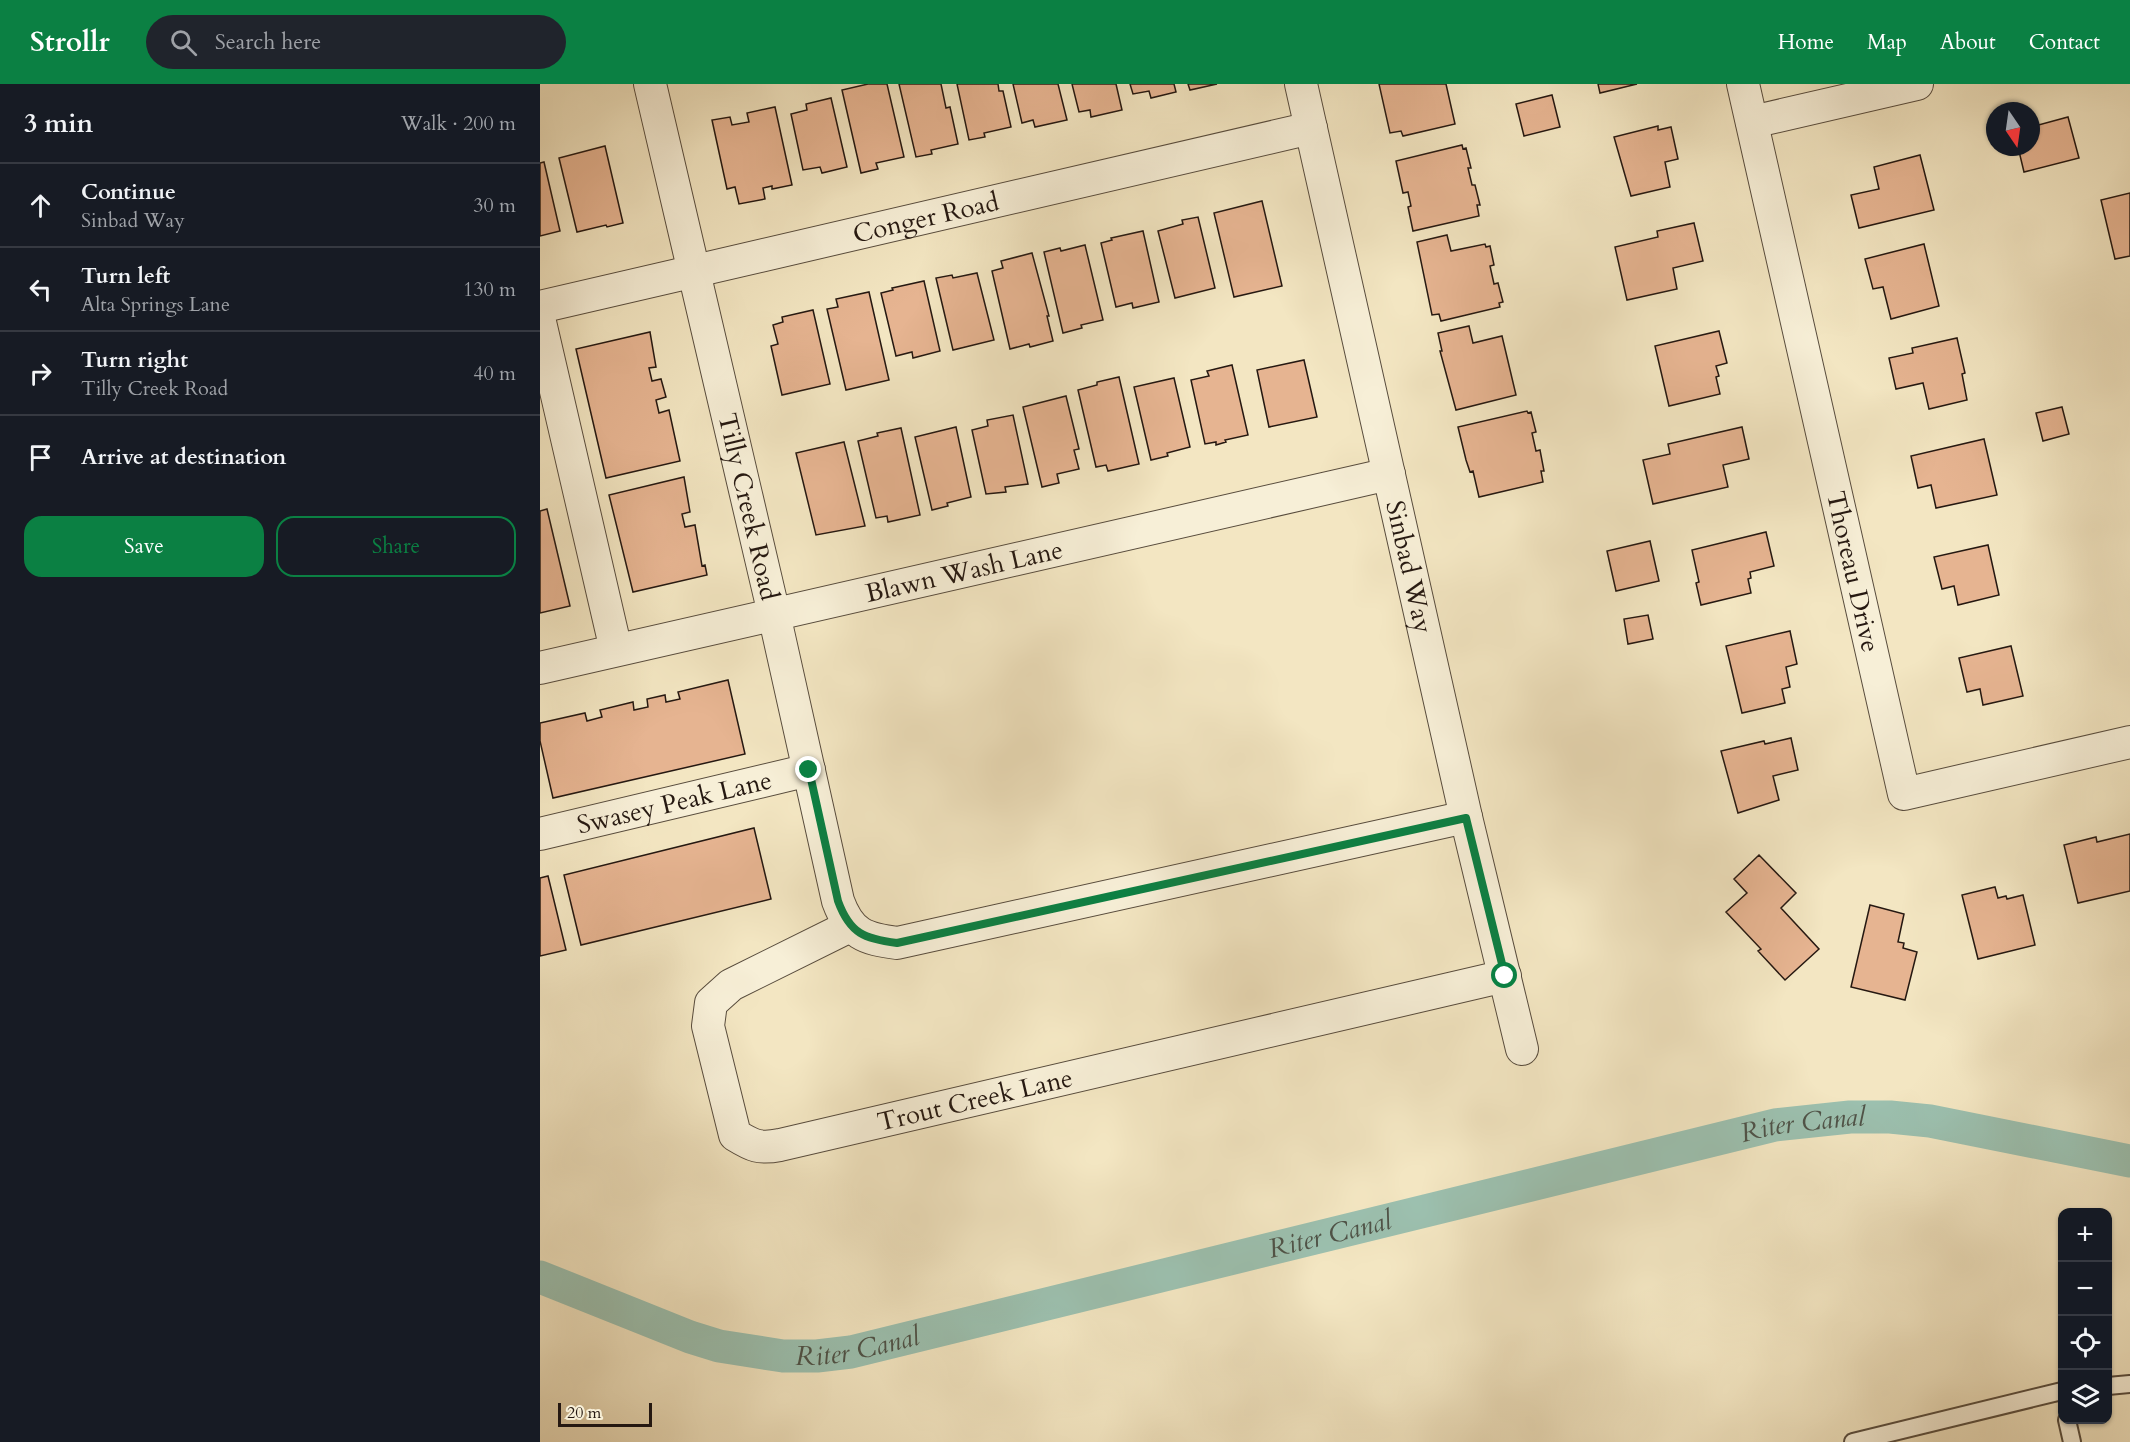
<!DOCTYPE html>
<meta charset="utf-8">
<style>
body{margin:0;font-family:Cardo,serif;background:#20242c;color:#f1f3f6}
.controls{position:absolute;right:18px;bottom:18px;display:grid;overflow:hidden;border-radius:12px;box-shadow:0 2px 4px #0004}
.controls button{width:54px;height:54px;display:grid;place-items:center;padding:0;border:0;border-bottom:2px solid #363941;background:#171b24;color:#f1f3f6;font:30px sans-serif}
.compass{position:absolute;left:1446px;top:18px;width:54px;height:54px;border-radius:50%;background:#171b24;box-shadow:0 2px 4px #0004;rotate:167deg}
.scale{position:absolute;left:18px;bottom:15px;width:94px;box-sizing:border-box;padding-left:6px;border:3px solid #251811;border-top:0;font-size:16px;line-height:21px;white-space:nowrap;color:#251811;-webkit-text-stroke:4px #f7efd7;paint-order:stroke}
.stop{position:absolute;width:18px;height:18px;margin:-14px;border:4px solid #0b8043;border-radius:50%;background:#fff}
.stop.end{background:#0b8043;border-color:#fff;box-shadow:0 2px 6px #0008}
.list{margin:0;padding:0;list-style:none}
h2{display:flex;justify-content:space-between;align-items:center;height:78px;margin:0;padding:0 24px;font-size:26px}
h2 small{font-size:20px;font-weight:400;color:#9ea1a6}
.list li{display:grid;grid-template-columns:39px 1fr auto;gap:18px;align-items:center;box-sizing:border-box;height:84px;padding:0 24px;border-top:2px solid #363941}
.list b{display:block;font-size:22px;white-space:nowrap}
.list p{margin:0;font-size:20px;white-space:nowrap;color:#9ea1a6}
.list em{font-size:20px;font-style:normal;color:#9ea1a6}
.actions{display:flex;gap:12px;padding:18px 24px}
.actions a{flex:1;padding:14px 0;border:2px solid #0b8043;border-radius:18px;text-align:center;font-size:21px;color:#0b8043}
.actions .main{background:#0b8043;color:#fff}
.icon{flex:none;width:33px;height:33px;fill:none;stroke:currentColor;stroke-width:2;stroke-linecap:round;stroke-linejoin:round}
.map{position:relative;flex:none;width:1590px;height:1358px;overflow:hidden}
header{display:flex;align-items:center;gap:36px;box-sizing:border-box;height:84px;padding:0 30px;background:#0b8043;color:#fff}
header strong{font-size:28px}
nav{display:flex;gap:33px;margin-inline-start:auto;font-size:21px}
.search{width:420px;height:54px;background:#20242c;display:flex;align-items:center;gap:15px;box-sizing:border-box;padding:0 21px;border-radius:33px;color:#9ea1a6;font-size:22px}
main{display:flex}
aside{flex:1;background:#171b24}
.map>svg:first-child{display:block}
.lines{fill:none;stroke-linecap:round;stroke-linejoin:round}
.canal{stroke:#9cc0af;stroke-width:33}
.building{fill:#e6b491;stroke:#251811;stroke-width:1.5}
.lane-casing{stroke:#584c3d;stroke-width:20}
.street-casing{stroke:#584c3d;stroke-width:34}
.lane{stroke:#f7efd7;stroke-width:16}
.street{stroke:#f7efd7;stroke-width:32}
.route{stroke:#0b8043;stroke-width:8}
.labels{text-anchor:middle;stroke-width:4.5;stroke-linejoin:round;paint-order:stroke}
.street-label{font-size:26px;fill:#251811;stroke:#f7efd7}
.water-label{font-size:27px;font-style:italic;fill:#4f5348;stroke:#f7efd7}
</style>
<header>
<strong>Strollr</strong>
<div class="search"><svg class="icon" aria-label="search" viewBox="0 0 24 24"><circle cx="10" cy="10" r="6"/><path d="M15 15l6 6"/></svg>Search here</div>
<nav><a>Home</a><a>Map</a><a>About</a><a>Contact</a></nav>
</header>
<main>
<aside>
<h2>3 min<small>Walk · 200 m</small></h2>
<ul class="list">
<li><svg class="icon" aria-label="ahead" viewBox="0 0 24 24"><path d="M12 20V5M6 11l6-6 6 6"/></svg><div><b>Continue</b><p>Sinbad Way</p></div><em>30 m</em></li>
<li><svg class="icon" aria-label="left" viewBox="0 0 24 24"><path d="M17 20v-9H6M10 6l-5 5 5 5"/></svg><div><b>Turn left</b><p>Alta Springs Lane</p></div><em>130 m</em></li>
<li><svg class="icon" aria-label="right" viewBox="0 0 24 24"><path d="M7 20v-9h11M14 6l5 5-5 5"/></svg><div><b>Turn right</b><p>Tilly Creek Road</p></div><em>40 m</em></li>
<li><svg class="icon" aria-label="arrive" viewBox="0 0 24 24"><path d="M6 21V4h12l-3 4 3 4H6"/></svg><div><b>Arrive at destination</b></div></li>
</ul>
<div class="actions"><a class="main">Save</a><a>Share</a></div>
</aside>
<div class="map">
<svg width="1590" height="1358" viewBox="0 0 1590 1358">
<rect width="100%" height="100%" fill="#f3e6c2"/>
<filter id="stains"><feTurbulence type="fractalNoise" baseFrequency=".00333" numOctaves="4"/><feColorMatrix values="0 0 0 0 .2 0 0 0 0 .09 0 0 0 0 .02 0 0 0 .5 -.17"/></filter>
<radialGradient id="worn" r=".72"><stop offset=".6" stop-color="#630" stop-opacity="0"/><stop offset="1" stop-color="#630" stop-opacity=".3"/></radialGradient>
<g class="lines">
<path class="canal" id="s1" d="M0 1193 150 1253 179 1262 243 1272H277L311 1268 1235 1041 1310 1033H1350L1390 1037 1590 1077"/>
</g>
<path class="building" d="M328 0H347L364 73 336 79 338 85 321 89 302 6Z
M359 0H401L406 24 410 23 418 60 391 66 392 70 376 73Z
M417 0H458L459 7H463L471 43 444 49 445 53 429 56Z
M473 0H518L527 36 495 43 493 36 482 39Z
M532 0H576L582 26 551 33 550 26 539 28Z
M590 0H634L636 8 611 14 609 7 593 10Z
M648 0H677L650 6Z
M839 0H906L915 40 863 52 861 47 850 49Z
M1058 0H1097L1060 9Z
M1012 11 1020 43 984 52 976 20Z
M291 14 307 83 282 89 280 83 263 86 251 30 267 26 266 20Z
M235 23 252 101 232 105V102L223 104 225 115 199 120 195 103 187 105 172 36 190 33 192 41 209 38 207 29Z
M1528 33 1539 74 1484 88 1478 63H1491V43Z
M1118 42V46L1131 43 1138 75 1125 78 1130 103 1091 112 1074 53Z
M922 61 923 65 926 64 931 84H928L932 101H935L940 121H937L939 132 873 147 868 123 871 122 868 108 863 109 856 77Z
M65 62 83 139 67 143 66 141 37 148 19 74Z
M1380 71 1394 126 1319 144 1311 111 1339 105 1334 83Z
M4 78 20 147 0 152V79Z
M1590 109V172L1575 175 1561 116Z
M722 117 742 202 694 213 674 129Z
M658 133 675 204 635 214 618 147 643 140 642 136Z
M1154 139 1163 177 1133 184 1137 205 1087 216 1075 163 1118 153 1117 147Z
M603 147 619 218 593 224 592 219 576 223 561 159 572 156 571 154Z
M907 151 911 167 945 160 946 163 950 162 954 181 950 182 954 200 958 199 963 218 959 219 960 223 901 237 899 230 892 231 877 158Z
M1384 160 1399 222 1351 235 1343 203 1333 205 1325 175Z
M545 161 563 236 541 241 542 244 523 249 504 168 520 164 521 167Z
M492 169 509 232H507L513 257 490 263 489 260 470 265 452 187 463 184 461 177Z
M437 189 454 256 413 266 396 194 412 191 413 194Z
M384 197 400 267 373 274 372 268 356 272 341 209 353 206 352 204Z
M329 208 349 296 306 306 287 225 298 223 296 215Z
M273 226 290 300 242 311 231 262 238 260 233 241 243 238 242 233Z
M929 242 933 259 962 252 976 311 916 326 900 267H902L898 249Z
M1179 247 1187 279 1176 282 1179 292 1176 293 1180 310 1129 322 1115 262Z
M110 248 116 283 109 284 112 297 121 295 126 313 116 316 119 329 129 326 140 377 66 394 36 265Z
M1417 254 1425 289 1422 290 1427 316 1389 325 1383 299 1356 305 1349 274 1373 269 1372 264Z
M764 276 777 333 729 343 717 286Z
M692 281 708 351 685 356 686 358 676 361V358L665 360 651 296 669 292 667 287Z
M579 293 599 380 568 387 566 381 556 383 538 306 557 301V298Z
M634 294 650 363 627 369 628 372 611 376 594 303Z
M526 312 539 365 534 366 539 385 517 390 519 399 502 403 483 323Z
M1522 323 1529 350 1503 357 1496 329Z
M987 327 988 329 991 328 996 348 992 349 996 367 1000 366 1004 387H1001L1003 398 939 413 933 387 930 388 926 376 918 343Z
M473 331 488 400 465 403 466 408 446 410 432 346 448 342 447 336Z
M416 343 431 413 407 419 408 422 392 426 375 353Z
M1202 343 1209 375 1183 381 1188 403 1113 420 1103 376 1130 370 1128 360Z
M361 344 380 431 348 438 347 432 336 434 318 357 338 352 337 349Z
M1444 355 1457 411 1396 424 1391 401 1378 404 1371 372Z
M304 358 325 442 276 451 256 369Z
M144 393 150 428 142 430 145 443 155 441 162 482 165 481 167 491 93 508 69 411Z
M7 425 30 522 0 529V427Z
M1226 448 1234 482 1210 488 1211 494 1208 495 1211 509 1161 521 1156 499 1159 498 1152 466Z
M1110 457 1119 497 1076 507 1067 467Z
M1448 461 1459 511 1418 521 1414 502 1402 505 1394 473Z
M1108 531 1113 555 1088 560 1084 535Z
M1250 547 1257 580 1246 583 1250 603 1242 605 1245 619 1202 629 1186 562Z
M1471 562 1483 612 1443 621 1440 605 1427 608 1419 574Z
M188 596 205 670 13 714 0 657V639L45 629 47 637 62 633 60 626 93 618 94 626 108 623 107 615 125 611 126 618 140 615 138 608Z
M1251 654 1258 686 1233 692 1239 716 1198 729 1181 667 1224 657 1225 660Z
M214 744 231 815 41 861 24 791Z
M1590 750V807L1538 819 1524 761 1556 753 1557 758Z
M1219 771 1256 809 1241 824 1279 865 1245 896 1218 867 1221 865 1186 828 1207 809 1194 795Z
M8 792 26 866 0 872V794Z
M1455 803 1458 814 1466 812 1467 815 1483 811 1495 861 1438 875 1422 811Z
M1330 821 1364 830 1358 858 1364 859 1363 864 1377 868 1365 916 1311 903Z"/>
<g class="lines">
<defs>
<path id="lane" d="M1568 1302 1590 1300
M1527 1336 1532 1358
M1313 1358 1522 1307"/>
<g id="street">
<path id="s2" d="M110 0 234 530 298 817C310 850 325 855 357 859L926 733"/>
<path id="s3" d="M761 0 926 733 982 965"/>
<path id="s4" d="M1203 0 1364 710 1590 658"/>
<path d="M1212 38 1377 0"/>
<path id="s5" d="M0 223 771 44"/>
<path d="M0 238 76 566"/>
<path id="s6" d="M0 584 849 390"/>
<path id="s7" d="M0 750 269 686"/>
<path id="s8" d="M310 842 191 901 171 919 168 942 195 1051C213 1062 219 1065 240 1061L965 892"/>
</g>
</defs>
<use href="#lane" class="lane-casing"/>
<use href="#street" class="street-casing"/>
<use href="#lane" class="lane"/>
<use href="#street" class="street"/>
</g>
<g class="lines">
<path class="route" d="M269 686 298 817C310 850 325 855 357 859L926 734 965 892"/>
</g>
<g class="labels">
<g class="street-label">
<text dy="9" stroke="none"><textPath href="#s5" startOffset="396">Conger Road</textPath></text>
<text dy="9" stroke="none"><textPath href="#s2" startOffset="434">Tilly Creek Road</textPath></text>
<text dy="9" stroke="none"><textPath href="#s3" startOffset="495">Sinbad Way</textPath></text>
<text dy="9" stroke="none"><textPath href="#s6" startOffset="435">Blawn Wash Lane</textPath></text>
<text dy="9" stroke="none"><textPath href="#s4" startOffset="500">Thoreau Drive</textPath></text>
<text dy="9" stroke="none"><textPath href="#s7" startOffset="138">Swasey Peak Lane</textPath></text>
<text dy="9" stroke="none"><textPath href="#s8" startOffset="543">Trout Creek Lane</textPath></text>
</g>
<g class="water-label">
<text dy="9" stroke="none"><textPath href="#s1" startOffset="1304">Riter Canal</textPath></text>
<text dy="9" stroke="none"><textPath href="#s1" startOffset="818">Riter Canal</textPath></text>
<text dy="9" stroke="none"><textPath href="#s1" startOffset="332">Riter Canal</textPath></text>
</g>
</g>
<rect width="100%" height="100%" filter="url(#stains)"/>
<rect width="100%" height="100%" fill="url(#worn)"/>
</svg>
<div class="controls">
<button>+</button>
<button>−</button>
<button><svg class="icon" aria-label="locate" viewBox="0 0 24 24"><circle cx="12" cy="12" r="6"/><path d="M12 2v4M12 18v4M2 12h4M18 12h4"/></svg></button>
<button><svg class="icon" aria-label="layers" viewBox="0 0 24 24"><path d="M12 4l9 5-9 5-9-5zM3 14l9 5 9-5"/></svg></button>
</div>
<svg class="compass" viewBox="-18 -18 36 36"><path d="M0-13l5 13h-10z" fill="#e53935"/><path d="M0 13l5-13h-10z" fill="#9ea1a6"/></svg>
<div class="scale">20 m</div>
<div class="stop" style="left:965px;top:892px"></div>
<div class="stop end" style="left:269px;top:686px"></div>
</div>
</main>
